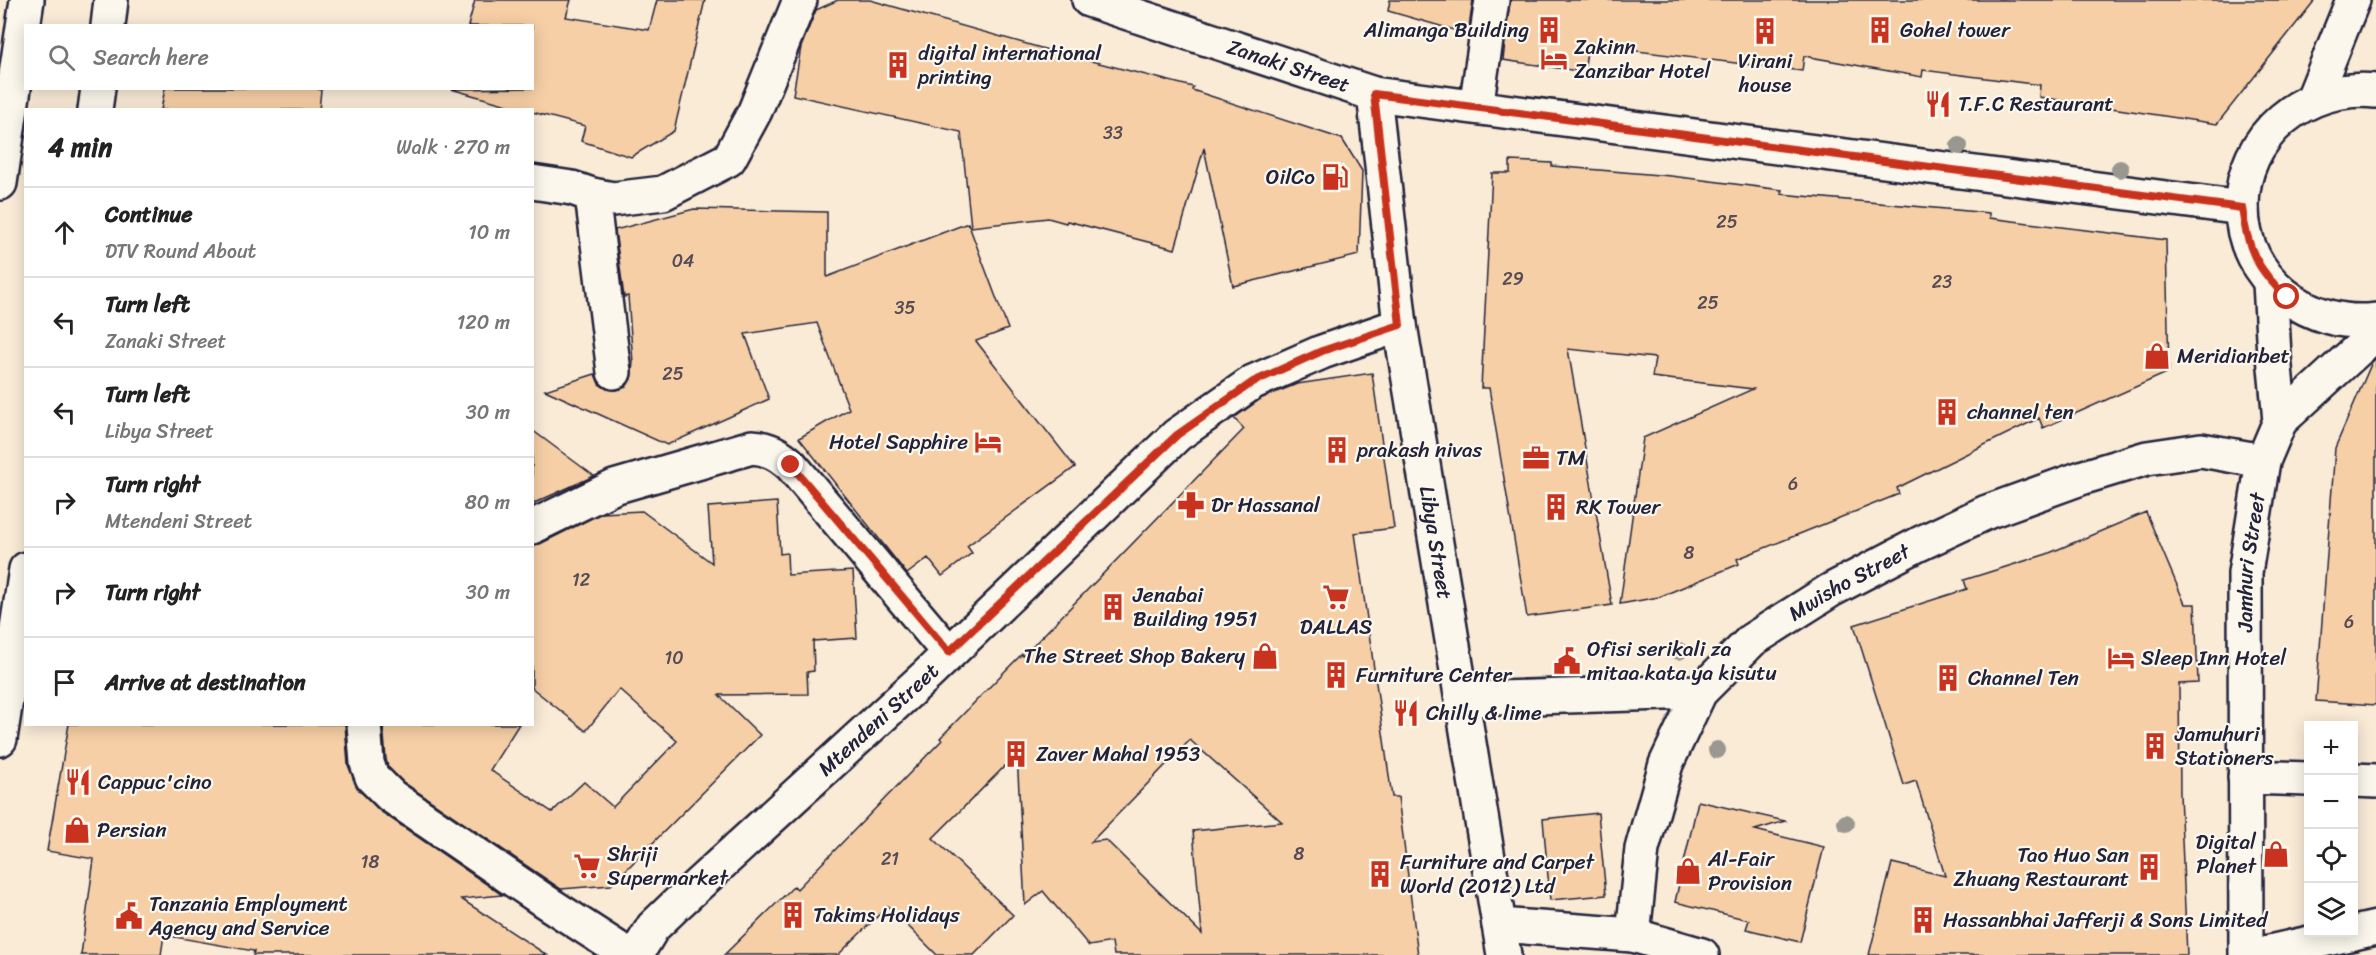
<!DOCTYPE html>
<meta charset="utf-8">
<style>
body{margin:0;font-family:Sriracha,sans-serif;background:#f6f6f6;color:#222}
.controls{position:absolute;right:18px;bottom:18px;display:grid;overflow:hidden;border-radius:0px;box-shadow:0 3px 15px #0003}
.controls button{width:54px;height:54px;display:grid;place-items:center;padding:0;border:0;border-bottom:2px solid #e0e0e0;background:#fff;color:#222;font:30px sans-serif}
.stop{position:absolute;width:18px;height:18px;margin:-14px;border:4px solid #c8321e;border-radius:50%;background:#fff}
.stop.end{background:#c8321e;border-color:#fff;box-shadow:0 2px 6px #0008}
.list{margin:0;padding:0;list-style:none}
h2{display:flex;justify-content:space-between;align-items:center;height:78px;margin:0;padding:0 24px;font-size:26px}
h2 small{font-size:20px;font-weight:400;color:#767676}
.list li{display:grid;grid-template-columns:39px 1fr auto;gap:18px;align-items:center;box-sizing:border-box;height:90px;padding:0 24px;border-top:2px solid #e0e0e0}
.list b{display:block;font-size:22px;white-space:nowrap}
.list p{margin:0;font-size:20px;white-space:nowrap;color:#767676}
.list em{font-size:20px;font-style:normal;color:#767676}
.icon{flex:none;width:33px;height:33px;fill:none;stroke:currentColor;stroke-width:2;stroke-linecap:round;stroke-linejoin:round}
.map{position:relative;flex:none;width:2376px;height:955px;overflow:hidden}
.search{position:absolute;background:#fff;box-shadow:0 3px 15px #0003;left:24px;top:24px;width:510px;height:66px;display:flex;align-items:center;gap:15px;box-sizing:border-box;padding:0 21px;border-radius:0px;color:#767676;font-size:22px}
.panel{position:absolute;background:#fff;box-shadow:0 3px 15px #0003;left:24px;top:108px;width:510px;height:618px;border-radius:0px}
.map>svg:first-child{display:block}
.building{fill:#f6cfa6;stroke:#22223b;stroke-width:1.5;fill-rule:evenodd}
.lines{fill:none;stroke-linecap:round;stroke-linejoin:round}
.minor-casing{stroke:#22223b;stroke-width:38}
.highway-casing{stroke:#22223b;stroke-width:38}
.minor{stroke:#fbf7ec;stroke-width:33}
.highway{stroke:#fbf7ec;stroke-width:33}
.tree{fill:#99978f}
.route{stroke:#c8321e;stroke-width:8}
.labels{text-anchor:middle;stroke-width:4.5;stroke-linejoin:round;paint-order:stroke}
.number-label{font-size:18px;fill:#574d56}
.poi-label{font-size:21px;fill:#22223b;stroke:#fbf7ec;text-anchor:start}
.street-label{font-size:21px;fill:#22223b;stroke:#fbf7ec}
</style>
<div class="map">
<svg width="2376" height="955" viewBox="0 0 2376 955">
<rect width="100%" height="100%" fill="#faebd7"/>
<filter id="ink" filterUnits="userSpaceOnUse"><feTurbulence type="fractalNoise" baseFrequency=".0167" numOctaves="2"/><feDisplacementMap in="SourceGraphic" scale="12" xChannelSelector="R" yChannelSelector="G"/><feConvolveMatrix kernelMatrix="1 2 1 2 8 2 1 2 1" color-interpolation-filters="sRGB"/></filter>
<g filter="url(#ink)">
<path class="building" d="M475 0H571L566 17 649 30 657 0H705L674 131 631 157 581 141 585 126 532 112V110H525L451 89 532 88V26H468Z
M838 0H870L1048 50 1193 87 1192 90 1342 139 1362 171 1359 255 1233 286 1204 148 1175 249 1067 221 1066 223 1048 218 971 227 961 132 793 95 801 47 816 10Z
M1390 0H1473L1468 34 1388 11Z
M1510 0H2315L2217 124 2039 97 2040 85 1923 70 1922 77 1804 56 1802 71 1588 45 1584 72 1503 60Z
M165 88H315L321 90 319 110H161Z
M1510 161 1552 163V166L1671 176 1782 190 1781 194 1989 213V218L2166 240 2169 372 2043 428 2039 418 1897 488 1899 494 1737 559 1739 564 1659 597 1620 604 1643 438 1753 389 1652 377 1655 358 1568 349 1612 605 1527 617 1489 388H1481L1492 173H1510Z
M694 209 827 212V277L968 223 1008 329 976 341 1075 467 967 546 972 553 942 576 928 558 907 574 799 438 849 409 817 323 745 334 769 399 667 445 545 390 595 374 599 384 607 389 617 390 626 387 631 379 633 363 628 296 624 297 615 230Z
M2376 358V705L2316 701 2335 448 2372 362Z
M1372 373 1394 528 1355 533 1392 797H1398L1418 955H1114L1112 942 1089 946 1043 891 1025 905 1017 754 933 838 1013 915 974 955H937L888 906 838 955H724L794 886 797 889 942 740 940 738 1005 671 1022 654 1023 656 1244 429 1234 418 1262 398 1297 384ZM1190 740 1282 822 1193 831 1202 934 1106 840 1091 842Z
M532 430 594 476 532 504Z
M777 502 780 554 787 553 788 575 853 571 857 638 813 641 814 671 807 672 808 694 719 695 760 735 611 885 561 889 403 782 388 767 386 759 383 724H519L490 770 552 812 584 782 613 807 677 741 619 689 586 731 532 688V545L540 544 602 513 642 511 712 563 708 507Z
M2146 512 2185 604H2195L2198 683 2179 684 2180 794 2187 955H1869L1892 863 1945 876 1916 781 1904 785 1854 625 1967 589 1964 580 2047 554Z
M69 724H345L348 765 359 790 380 811 502 895 461 899 547 955H253L254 951 164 935 161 955H81L94 859 47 851Z
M1698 801 1785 821 1755 830 1824 847 1800 942 1746 929 1749 920 1675 902Z
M1598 813 1606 895 1550 900 1543 819Z"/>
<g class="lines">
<defs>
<g id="minor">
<path id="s1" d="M1089 0 1374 94 2242 208"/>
<path d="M2376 91C2306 83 2241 135 2242 208 2242 279 2309 329 2376 320"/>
<path id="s2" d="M1374 94 1400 325 1504 955"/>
<path d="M2313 99 2353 0"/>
<path d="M1476 107 1492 0"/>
<path d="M532 182 572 188 592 195 613 199 663 193 729 159 755 111 800 0"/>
<path d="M592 195 614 372"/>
<path d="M2280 421 2376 333"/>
<path d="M532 527 614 487 752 447C768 448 779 454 791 465L949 653"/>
<path d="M1462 699 1700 692"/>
<path d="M364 724 367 763 372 777 391 796 546 902 628 955"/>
<path d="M2245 777 2308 779"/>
<path d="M2354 780 2376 781"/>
<path d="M1499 925 1633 935 1702 955"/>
<path id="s3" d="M1633 935 1642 849 1666 764 1700 692 1752 640 1831 590 1919 544 1987 512 2084 477 2147 458 2201 450 2263 461"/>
<path id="s4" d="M636 955 653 927 678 903 927 675 1177 435 1253 382 1322 352 1400 325"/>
<path id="s5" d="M2246 955 2245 573 2263 461 2280 421 2274 356 2270 282"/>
<path d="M2256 955 2376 928"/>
</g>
<path id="highway" d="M108 26 111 0
M95 110 98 88
M0 183 27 0
M0 739 26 569"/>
</defs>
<use href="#minor" class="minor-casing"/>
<use href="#highway" class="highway-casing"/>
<use href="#minor" class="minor"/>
<use href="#highway" class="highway"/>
</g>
<g class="tree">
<circle cx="1959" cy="146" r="9"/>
<circle cx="2120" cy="169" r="9"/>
<circle cx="1679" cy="651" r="9"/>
<circle cx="1717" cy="750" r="9"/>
<circle cx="1846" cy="823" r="9"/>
</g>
</g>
<g class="lines" filter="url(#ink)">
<path class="route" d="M791 465 949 652 1177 435 1253 382 1322 351 1400 325 1374 94 2242 208C2247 248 2257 270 2287 297"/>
</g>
<defs>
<symbol id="building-bare" viewBox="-9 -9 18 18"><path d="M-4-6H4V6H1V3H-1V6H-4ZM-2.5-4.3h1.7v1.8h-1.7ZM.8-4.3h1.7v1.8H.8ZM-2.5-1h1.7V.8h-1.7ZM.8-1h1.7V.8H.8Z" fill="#c8321e" stroke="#fbf7ec" stroke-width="2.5" paint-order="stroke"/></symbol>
<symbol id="hotel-bare" viewBox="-9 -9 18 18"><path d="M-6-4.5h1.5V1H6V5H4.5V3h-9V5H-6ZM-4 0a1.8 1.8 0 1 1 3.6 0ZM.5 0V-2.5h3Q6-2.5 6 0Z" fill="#c8321e" stroke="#fbf7ec" stroke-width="2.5" paint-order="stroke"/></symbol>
<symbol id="restaurant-bare" viewBox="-9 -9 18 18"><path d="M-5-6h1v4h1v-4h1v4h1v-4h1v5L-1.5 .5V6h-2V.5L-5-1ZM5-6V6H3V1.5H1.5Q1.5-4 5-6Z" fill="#c8321e" stroke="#fbf7ec" stroke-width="2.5" paint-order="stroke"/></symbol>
<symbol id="fuel-bare" viewBox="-9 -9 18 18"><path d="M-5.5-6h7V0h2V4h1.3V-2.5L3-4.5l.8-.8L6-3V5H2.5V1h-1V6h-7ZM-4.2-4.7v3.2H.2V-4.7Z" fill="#c8321e" stroke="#fbf7ec" stroke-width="2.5" paint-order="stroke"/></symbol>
<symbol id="shop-bare" viewBox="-9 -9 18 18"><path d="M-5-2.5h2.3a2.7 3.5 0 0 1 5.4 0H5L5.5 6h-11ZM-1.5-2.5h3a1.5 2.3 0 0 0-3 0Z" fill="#c8321e" stroke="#fbf7ec" stroke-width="2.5" paint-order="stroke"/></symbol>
<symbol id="office-bare" viewBox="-9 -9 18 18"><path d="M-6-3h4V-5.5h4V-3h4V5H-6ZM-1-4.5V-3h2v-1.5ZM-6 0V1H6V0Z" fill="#c8321e" stroke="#fbf7ec" stroke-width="2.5" paint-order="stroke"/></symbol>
<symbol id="pharmacy-bare" viewBox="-9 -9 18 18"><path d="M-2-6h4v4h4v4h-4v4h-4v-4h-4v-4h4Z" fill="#c8321e" stroke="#fbf7ec" stroke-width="2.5" paint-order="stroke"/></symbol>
<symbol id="supermarket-bare" viewBox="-9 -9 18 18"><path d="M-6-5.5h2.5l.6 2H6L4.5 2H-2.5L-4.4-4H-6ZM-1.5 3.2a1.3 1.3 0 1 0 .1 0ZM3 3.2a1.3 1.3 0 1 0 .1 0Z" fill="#c8321e" stroke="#fbf7ec" stroke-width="2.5" paint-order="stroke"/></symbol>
<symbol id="civic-bare" viewBox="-9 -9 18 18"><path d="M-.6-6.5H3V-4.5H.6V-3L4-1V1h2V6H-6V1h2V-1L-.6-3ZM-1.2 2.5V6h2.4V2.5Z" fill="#c8321e" stroke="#fbf7ec" stroke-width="2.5" paint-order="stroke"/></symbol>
</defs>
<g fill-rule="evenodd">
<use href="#building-bare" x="1530" y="11" width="38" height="38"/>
<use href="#building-bare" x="1861" y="11" width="38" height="38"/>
<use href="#building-bare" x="1746" y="12" width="38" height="38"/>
<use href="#hotel-bare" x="1535" y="40" width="38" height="38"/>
<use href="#building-bare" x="879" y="46" width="38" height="38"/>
<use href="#restaurant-bare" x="1919" y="85" width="38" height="38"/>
<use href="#fuel-bare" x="1316" y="158" width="38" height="38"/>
<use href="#shop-bare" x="2138" y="337" width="38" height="38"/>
<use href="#building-bare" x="1928" y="393" width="38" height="38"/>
<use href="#hotel-bare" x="969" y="423" width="38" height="38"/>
<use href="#building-bare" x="1318" y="431" width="38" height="38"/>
<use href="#office-bare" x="1517" y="439" width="38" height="38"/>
<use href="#pharmacy-bare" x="1172" y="486" width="38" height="38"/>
<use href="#building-bare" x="1537" y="488" width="38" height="38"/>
<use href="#supermarket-bare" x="1317" y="578" width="38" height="38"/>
<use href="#building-bare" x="1094" y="588" width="38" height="38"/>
<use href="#shop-bare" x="1246" y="637" width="38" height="38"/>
<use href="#hotel-bare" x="2102" y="639" width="38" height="38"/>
<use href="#civic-bare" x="1548" y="642" width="38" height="38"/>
<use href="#building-bare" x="1317" y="656" width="38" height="38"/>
<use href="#building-bare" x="1929" y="659" width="38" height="38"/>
<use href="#restaurant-bare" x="1387" y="694" width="38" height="38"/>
<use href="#building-bare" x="2136" y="727" width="38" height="38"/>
<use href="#building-bare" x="997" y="735" width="38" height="38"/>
<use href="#restaurant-bare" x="59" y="763" width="38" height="38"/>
<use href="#shop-bare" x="58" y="811" width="38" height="38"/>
<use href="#shop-bare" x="2257" y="835" width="38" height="38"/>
<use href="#supermarket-bare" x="568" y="847" width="38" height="38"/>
<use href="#building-bare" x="2130" y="848" width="38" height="38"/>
<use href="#shop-bare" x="1669" y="852" width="38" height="38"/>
<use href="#building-bare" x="1361" y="855" width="38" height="38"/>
<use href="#building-bare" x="774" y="896" width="38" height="38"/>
<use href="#civic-bare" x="110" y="897" width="38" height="38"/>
<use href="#building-bare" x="1904" y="901" width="38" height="38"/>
</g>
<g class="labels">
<g class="number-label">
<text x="1113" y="139">33</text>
<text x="1727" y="228">25</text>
<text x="683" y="267">04</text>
<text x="1513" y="285">29</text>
<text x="1942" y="288">23</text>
<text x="1708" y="309">25</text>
<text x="905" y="314">35</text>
<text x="673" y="380">25</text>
<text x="1793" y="490">6</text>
<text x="1689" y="559">8</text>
<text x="581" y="586">12</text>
<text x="2349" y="628">6</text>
<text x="674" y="664">10</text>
<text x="1299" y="860">8</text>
<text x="890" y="865">21</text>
<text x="370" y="868">18</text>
</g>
<g class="poi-label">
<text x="1529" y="37" text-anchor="end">Alimanga Building</text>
<text x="1900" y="37">Gohel tower</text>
<text x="1574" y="54">Zakinn<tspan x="1574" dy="24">Zanzibar Hotel</tspan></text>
<text x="918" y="60">digital international<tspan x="918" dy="24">printing</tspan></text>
<text x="1765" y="68" text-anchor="middle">Virani<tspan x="1765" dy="24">house</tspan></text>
<text x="1958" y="111">T.F.C Restaurant</text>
<text x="1315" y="184" text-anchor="end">OilCo</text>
<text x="2177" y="363">Meridianbet</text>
<text x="1967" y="419">channel ten</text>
<text x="968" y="449" text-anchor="end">Hotel Sapphire</text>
<text x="1357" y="457">prakash nivas</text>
<text x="1556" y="465">TM</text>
<text x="1211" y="512">Dr Hassanal</text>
<text x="1576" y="514">RK Tower</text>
<text x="1133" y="602">Jenabai<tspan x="1133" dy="24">Building 1951</tspan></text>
<text x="1336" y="634" text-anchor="middle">DALLAS</text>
<text x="1587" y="656">Ofisi serikali za<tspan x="1587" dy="24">mitaa kata ya kisutu</tspan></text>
<text x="1245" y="663" text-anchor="end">The Street Shop Bakery</text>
<text x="2141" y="665">Sleep Inn Hotel</text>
<text x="1356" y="682">Furniture Center</text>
<text x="1968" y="685">Channel Ten</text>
<text x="1426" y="720">Chilly &amp; lime</text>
<text x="2175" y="741">Jamuhuri<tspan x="2175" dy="24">Stationers</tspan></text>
<text x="1036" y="761">Zaver Mahal 1953</text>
<text x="98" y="789">Cappuc'cino</text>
<text x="97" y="837">Persian</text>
<text x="2256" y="849" text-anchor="end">Digital<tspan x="2256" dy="24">Planet</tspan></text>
<text x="607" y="861">Shriji<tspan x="607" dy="24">Supermarket</tspan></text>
<text x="2129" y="862" text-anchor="end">Tao Huo San<tspan x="2129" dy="24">Zhuang Restaurant</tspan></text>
<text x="1708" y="866">Al-Fair<tspan x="1708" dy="24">Provision</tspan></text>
<text x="1400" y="869">Furniture and Carpet<tspan x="1400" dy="24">World (2012) Ltd</tspan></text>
<text x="149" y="911">Tanzania Employment<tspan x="149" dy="24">Agency and Service</tspan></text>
<text x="813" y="922">Takims Holidays</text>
<text x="1943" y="927">Hassanbhai Jafferji &amp; Sons Limited</text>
</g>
<g class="street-label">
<text dy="7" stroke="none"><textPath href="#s1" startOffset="210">Zanaki Street</textPath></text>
<text dy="7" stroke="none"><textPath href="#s2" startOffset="453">Libya Street</textPath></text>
<text dy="7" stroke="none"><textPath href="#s5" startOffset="393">Jamhuri Street</textPath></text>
<text dy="7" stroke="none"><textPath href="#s3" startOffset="441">Mwisho Street</textPath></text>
<text dy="7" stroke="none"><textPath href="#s4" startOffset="339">Mtendeni Street</textPath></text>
</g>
</g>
</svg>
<div class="controls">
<button>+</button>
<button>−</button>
<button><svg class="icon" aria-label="locate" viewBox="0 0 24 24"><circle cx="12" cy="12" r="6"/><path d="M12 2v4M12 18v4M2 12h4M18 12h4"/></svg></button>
<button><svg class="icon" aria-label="layers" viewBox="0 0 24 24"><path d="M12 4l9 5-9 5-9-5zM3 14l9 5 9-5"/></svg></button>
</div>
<div class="stop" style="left:2287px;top:297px"></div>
<div class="stop end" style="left:791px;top:465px"></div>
<div class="search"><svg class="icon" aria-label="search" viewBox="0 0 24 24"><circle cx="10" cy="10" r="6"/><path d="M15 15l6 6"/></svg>Search here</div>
<section class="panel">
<h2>4 min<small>Walk · 270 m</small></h2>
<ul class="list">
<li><svg class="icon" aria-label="ahead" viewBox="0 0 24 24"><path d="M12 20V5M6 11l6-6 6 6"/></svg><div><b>Continue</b><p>DTV Round About</p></div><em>10 m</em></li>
<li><svg class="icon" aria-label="left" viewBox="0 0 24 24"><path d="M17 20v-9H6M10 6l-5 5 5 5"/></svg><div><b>Turn left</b><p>Zanaki Street</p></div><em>120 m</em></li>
<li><svg class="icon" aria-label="left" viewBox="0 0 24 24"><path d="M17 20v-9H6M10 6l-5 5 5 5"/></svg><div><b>Turn left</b><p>Libya Street</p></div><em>30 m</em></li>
<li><svg class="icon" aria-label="right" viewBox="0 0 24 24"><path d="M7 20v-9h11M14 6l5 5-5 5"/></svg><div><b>Turn right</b><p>Mtendeni Street</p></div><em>80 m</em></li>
<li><svg class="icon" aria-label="right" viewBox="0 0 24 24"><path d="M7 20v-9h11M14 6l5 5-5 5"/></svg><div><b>Turn right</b></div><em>30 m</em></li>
<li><svg class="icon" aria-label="arrive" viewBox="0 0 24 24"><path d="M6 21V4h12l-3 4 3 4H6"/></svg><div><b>Arrive at destination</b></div></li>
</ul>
</section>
</div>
